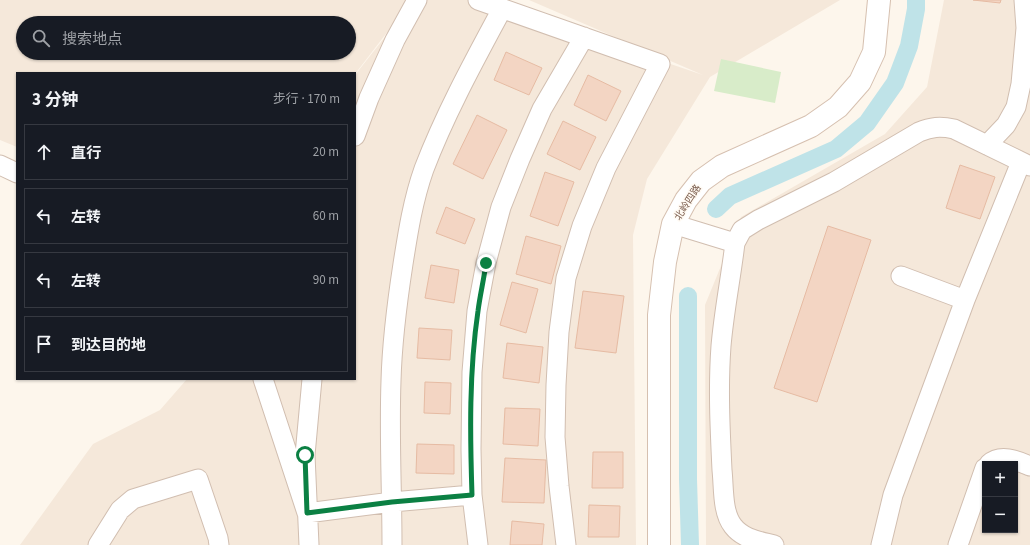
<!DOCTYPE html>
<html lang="zh">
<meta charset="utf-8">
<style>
body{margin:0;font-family:"Source Sans 3","Noto Sans SC",sans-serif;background:#20242c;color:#f1f3f6}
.controls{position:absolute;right:12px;bottom:12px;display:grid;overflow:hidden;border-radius:0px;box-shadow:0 1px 3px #0004}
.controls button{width:36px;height:36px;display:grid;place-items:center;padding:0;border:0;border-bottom:1px solid #363941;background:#171b24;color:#f1f3f6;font:20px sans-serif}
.stop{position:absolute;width:12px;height:12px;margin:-9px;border:3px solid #0b8043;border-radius:50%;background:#fff}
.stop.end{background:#0b8043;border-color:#fff;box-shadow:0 1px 4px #0008}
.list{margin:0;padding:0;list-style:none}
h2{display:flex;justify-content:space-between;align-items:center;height:52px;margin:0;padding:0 16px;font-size:17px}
h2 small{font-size:13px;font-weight:400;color:#9ea1a6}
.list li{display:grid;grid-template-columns:26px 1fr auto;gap:12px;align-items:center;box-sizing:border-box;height:56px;margin:0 8px 8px;padding:0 8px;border:1px solid #363941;border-radius:0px}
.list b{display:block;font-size:15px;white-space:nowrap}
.list em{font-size:13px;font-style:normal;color:#9ea1a6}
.icon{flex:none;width:22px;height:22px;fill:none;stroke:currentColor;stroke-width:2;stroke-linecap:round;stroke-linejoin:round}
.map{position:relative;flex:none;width:1030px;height:545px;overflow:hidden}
.search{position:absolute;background:#171b24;box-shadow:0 1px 3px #0004;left:16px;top:16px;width:340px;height:44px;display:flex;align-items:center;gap:10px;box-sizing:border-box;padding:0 14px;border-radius:22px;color:#9ea1a6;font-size:15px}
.panel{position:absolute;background:#171b24;box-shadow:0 1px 3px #0004;left:16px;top:72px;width:340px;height:308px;border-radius:0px}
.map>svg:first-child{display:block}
.residential{fill:#f5e8da;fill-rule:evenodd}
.green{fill:#d8ecc9}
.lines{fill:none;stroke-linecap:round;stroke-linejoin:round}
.canal{stroke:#bfe3e8;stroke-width:18}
.building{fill:#f3d5c3;stroke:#e6bba3}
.street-casing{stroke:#d1beb0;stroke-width:21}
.secondary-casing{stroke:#d6c0b0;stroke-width:24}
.street{stroke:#fff;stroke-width:19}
.secondary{stroke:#fff;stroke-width:22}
.route{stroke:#0b8043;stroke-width:5}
.labels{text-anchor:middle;stroke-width:3;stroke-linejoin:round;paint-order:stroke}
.street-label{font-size:10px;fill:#7a5c4d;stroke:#fffaf3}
</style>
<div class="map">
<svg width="1030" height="545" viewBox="0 0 1030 545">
<rect width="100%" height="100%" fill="#fdf6ec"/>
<path class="residential" d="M0 0H412L355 74 17 73V147L0 140ZM23 23H349V53H23Z
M414 0H481L703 75 529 0H840L710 77 647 179 633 235 636 545H20L93 444 160 410 187 379H355V75Z
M944 0H1030V545H706L705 305 741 217 885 134 927 87ZM985 464H1015V530H985Z"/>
<path class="green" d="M721 59 781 72 775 103 714 91Z"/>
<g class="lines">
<path class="canal" d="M716 209 730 196 836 149 867 123 895 83 909 46 916 9V0
M688 296V479L690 545"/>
</g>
<path class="building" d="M973 0H1001L1000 3Z
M506 52 542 68 529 95 494 80Z
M588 75 621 91 606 121 574 105Z
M477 115 507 130 483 179 453 164Z
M563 121 596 137 580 170 547 154Z
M960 165 995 177 980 219 946 208Z
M545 172 574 182 558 226 530 216Z
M446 207 475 219 465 244 436 233Z
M828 226 871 240 817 402 774 388Z
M526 236 561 246 551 284 516 274Z
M431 265 459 270 454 303 425 298Z
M512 282 538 289 526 333 500 325Z
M583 291 624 296 616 353 575 348Z
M419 328 452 330 450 360 417 358Z
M507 343 543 347 539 383 503 378Z
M425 382 451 383 450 414 424 413Z
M505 408 540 409 538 446 503 444Z
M417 444 454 445V474L416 473Z
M593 452H623V488H592Z
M505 458 546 460 544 503 502 502Z
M589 505 620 506 619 537H588Z
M512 521 544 524 542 545H510Z"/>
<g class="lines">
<defs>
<path id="street" d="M478 0 660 64 606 168 582 226 566 278 559 332 556 385 555 437 559 486 566 545
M355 136 369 98 395 40 417 0
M987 145 1006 125 1016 107 1021 84 1026 28 1024 0
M0 165 17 173
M673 224 735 243
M901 276 965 300
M263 379 307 513 392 502 472 495
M989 464C1001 453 1018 461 1030 466
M98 545 120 510 133 499 198 479 218 538 219 545
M309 545 305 455 312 379
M392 545C392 490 389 436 391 381 392 342 397 303 403 264 408 232 413 200 424 169 445 114 474 61 502 9
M478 545 472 495 471 449 472 372 477 311 486 263 501 207 520 159 542 109 584 37
M774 545C759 541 743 539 733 526 722 512 724 488 722 470 720 429 718 387 721 346 724 311 731 277 735 243L742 230 758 220 834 182 919 132C931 127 940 126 954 129L1030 166
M881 545 893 495 921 419 965 300 1021 162
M958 545 985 468"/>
<path id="secondary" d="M659 545V315L665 262 673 224 686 200 701 181 722 166 811 126 838 107 860 82 874 52 879 0"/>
</defs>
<use href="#street" class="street-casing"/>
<use href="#secondary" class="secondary-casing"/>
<use href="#street" class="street"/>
<use href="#secondary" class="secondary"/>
</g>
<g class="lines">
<path class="route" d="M305 455 307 513 392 502 472 495C470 434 469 372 478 311 480 295 484 279 486 263"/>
</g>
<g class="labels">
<g class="street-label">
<text transform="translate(687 202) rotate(-57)" y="4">北岭四路</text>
</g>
</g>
</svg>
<div class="controls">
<button>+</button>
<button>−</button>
</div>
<div class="stop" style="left:305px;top:455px"></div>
<div class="stop end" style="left:486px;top:263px"></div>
<div class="search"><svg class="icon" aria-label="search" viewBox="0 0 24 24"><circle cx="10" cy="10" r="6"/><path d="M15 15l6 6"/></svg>搜索地点</div>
<section class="panel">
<h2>3 分钟<small>步行 · 170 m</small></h2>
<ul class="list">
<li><svg class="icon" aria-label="ahead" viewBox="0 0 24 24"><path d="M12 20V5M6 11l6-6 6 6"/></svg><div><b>直行</b></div><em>20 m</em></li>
<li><svg class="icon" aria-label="left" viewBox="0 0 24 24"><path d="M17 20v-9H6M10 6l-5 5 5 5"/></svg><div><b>左转</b></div><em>60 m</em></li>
<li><svg class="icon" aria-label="left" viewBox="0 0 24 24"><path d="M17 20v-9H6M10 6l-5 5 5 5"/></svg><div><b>左转</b></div><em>90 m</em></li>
<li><svg class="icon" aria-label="arrive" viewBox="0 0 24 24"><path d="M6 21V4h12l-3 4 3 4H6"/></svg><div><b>到达目的地</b></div></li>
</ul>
</section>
</div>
